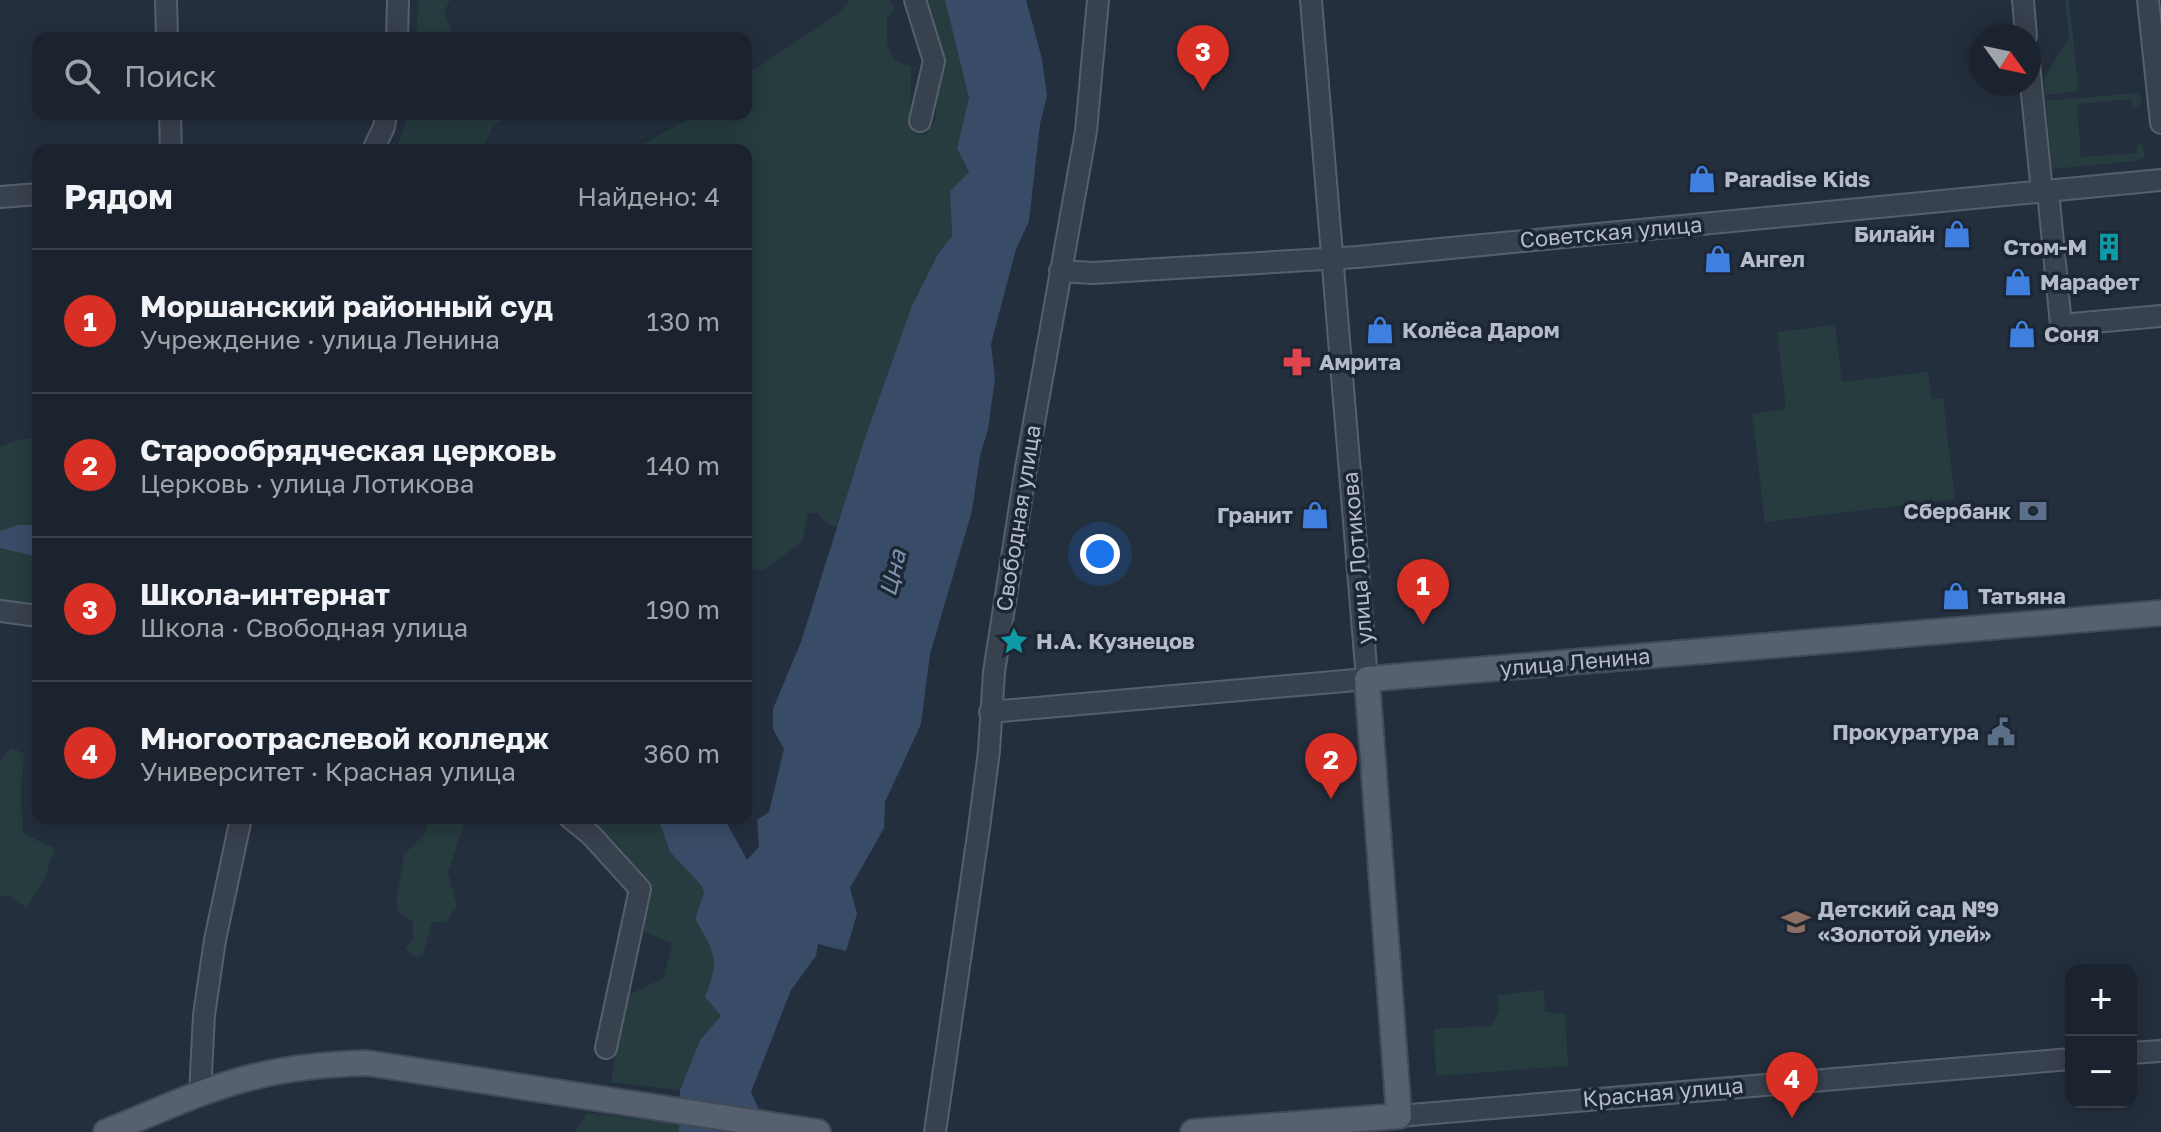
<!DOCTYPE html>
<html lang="ru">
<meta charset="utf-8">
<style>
body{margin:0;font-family:"Golos Text",sans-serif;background:#242b36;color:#f1f3f6}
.controls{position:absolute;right:24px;bottom:24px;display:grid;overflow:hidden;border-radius:16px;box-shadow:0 4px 20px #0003}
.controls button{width:72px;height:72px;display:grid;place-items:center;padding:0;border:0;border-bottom:2px solid #39404a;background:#1b232e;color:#f1f3f6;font:40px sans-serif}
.compass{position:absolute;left:1969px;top:24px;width:72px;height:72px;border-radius:50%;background:#1b232e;box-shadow:0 4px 20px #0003;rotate:123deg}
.you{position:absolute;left:1100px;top:554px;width:28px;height:28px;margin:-20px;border:6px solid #fff;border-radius:50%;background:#1a73e8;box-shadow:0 0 0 12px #1a73e833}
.badge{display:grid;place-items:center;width:52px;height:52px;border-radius:50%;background:#d93025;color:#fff;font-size:26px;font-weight:700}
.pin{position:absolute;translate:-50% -66px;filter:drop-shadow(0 2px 4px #0008)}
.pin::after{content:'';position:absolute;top:42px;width:28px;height:24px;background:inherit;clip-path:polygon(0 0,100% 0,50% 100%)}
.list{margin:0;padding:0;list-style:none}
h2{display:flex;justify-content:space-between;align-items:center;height:104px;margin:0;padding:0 32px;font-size:34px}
h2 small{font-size:26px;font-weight:400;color:#a0a4aa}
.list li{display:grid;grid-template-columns:52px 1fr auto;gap:24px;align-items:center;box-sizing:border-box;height:144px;padding:0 32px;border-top:2px solid #39404a}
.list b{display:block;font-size:30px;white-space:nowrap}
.list p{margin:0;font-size:26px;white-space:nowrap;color:#a0a4aa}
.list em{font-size:26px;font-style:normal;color:#a0a4aa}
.icon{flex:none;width:44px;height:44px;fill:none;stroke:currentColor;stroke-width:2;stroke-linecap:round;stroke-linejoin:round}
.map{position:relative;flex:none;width:2161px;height:1132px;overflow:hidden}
.search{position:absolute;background:#1b232e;box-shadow:0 4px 20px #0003;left:32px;top:32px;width:720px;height:88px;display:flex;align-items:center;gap:20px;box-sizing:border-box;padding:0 28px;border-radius:16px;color:#a0a4aa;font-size:30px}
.panel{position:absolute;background:#1b232e;box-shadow:0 4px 20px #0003;left:32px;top:144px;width:720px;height:680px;border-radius:16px}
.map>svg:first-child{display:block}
.green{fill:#263c3f}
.water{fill:#394c67}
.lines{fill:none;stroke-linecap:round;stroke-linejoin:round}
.minor-casing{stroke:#565f6c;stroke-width:24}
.major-casing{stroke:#414a57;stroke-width:28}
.minor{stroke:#38414e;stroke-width:20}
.major{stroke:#56606e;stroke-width:24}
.labels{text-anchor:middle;stroke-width:7;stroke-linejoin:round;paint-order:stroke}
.poi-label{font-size:22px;font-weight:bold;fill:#b4bcc9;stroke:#1d2633;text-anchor:start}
.street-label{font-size:22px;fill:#b4bcc9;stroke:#1d2633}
.water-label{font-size:24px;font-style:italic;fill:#7c92b1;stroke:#1d2633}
</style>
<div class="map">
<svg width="2161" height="1132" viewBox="0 0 2161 1132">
<rect width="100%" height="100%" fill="#242f3e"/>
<path class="green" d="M419 0H450L444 12 455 38H416Z
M850 0H889L895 10 887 17V43L894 60 911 67 910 126 917 133 926 135 936 118 937 90 943 73 924 0H945L969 98 957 148 969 172 950 191 952 236 938 254 911 308 865 438 838 527 829 525 817 512 808 514 802 542 763 570H753L746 575V150H632L698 114H746V75L838 14Z
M2065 0H2069L2079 91 2045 95 2044 78 2069 38Z
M2135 93 2140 95 2142 100 2137 107H2133L2132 99 2077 104 2081 157 2137 153V145L2142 144 2145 153 2144 158 2134 161 2052 169 2046 101Z
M408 114H513L494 125 481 150H396Z
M1835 325 1842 382 1928 372 1932 399 1943 398 1955 499 1765 522 1752 414 1786 409 1777 332Z
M38 437V525H17L0 531V447L17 440Z
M3 547 38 557V608L0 603V548Z
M10 748 24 753 21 796 23 833 55 849 44 879 27 908 9 896H0V762Z
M428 818H466L448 873 457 907 446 922H432L423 955 415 957 405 949 413 940V922L398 911 396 902 404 855 426 832Z
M583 818H658L670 852 701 885 704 893 695 919C715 953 720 959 705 997L721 1016 700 1040 680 1090 611 1082 624 997 664 978 672 943 644 932V881Z
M1544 990 1545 1012 1565 1014 1568 1066 1436 1076 1434 1029 1491 1026 1500 1011 1497 995Z
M587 1113 679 1124V1132H575Z"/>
<path class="water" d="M945 0H1026L1042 59 1047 96 1040 124 1029 221 1016 249 991 344 995 378 988 429 980 456 972 511 930 654 921 724 885 802 884 828 850 888 857 914 846 951 818 944 816 956 791 990 751 1092 769 1132H679L680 1090 700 1040 721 1016 705 997C720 959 715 953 695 919L704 893 701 885 670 852 658 818H724L747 860 759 847 757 820 769 812 784 749 773 729V709L801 642 865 438 911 308 938 254 952 236 950 191 969 172 957 148 969 98Z
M17 525H38V557L0 548V531Z"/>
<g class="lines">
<defs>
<path id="minor" d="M166 0 167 38
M915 0 934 61 920 121
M2023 0 2026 36
M2148 0 2161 123
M397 38 398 0
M2029 64 2042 192
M170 114 171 150
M373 150 384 127 386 114
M2048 191 2061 325 2161 316
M0 197 38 194
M1060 271 1093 273 1357 257 2161 180
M0 611 38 616
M990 712 1367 679 1311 0
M570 818 591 835 640 889 606 1048
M2131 1053 2161 1051
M200 1094 204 1015 215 940 241 818
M1399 1116 2071 1059
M935 1132 979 828 989 751 994 672 1026 468 1086 131 1098 0"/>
<path id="major" d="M106 1132C156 1112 205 1088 257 1076 293 1067 330 1064 367 1063L818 1132
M1193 1132 1399 1116 1367 679 2161 613"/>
</defs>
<use href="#minor" class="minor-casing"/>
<use href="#major" class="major-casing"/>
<use href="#minor" class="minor"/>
<use href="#major" class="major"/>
</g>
<defs>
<symbol id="shop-bare" viewBox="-9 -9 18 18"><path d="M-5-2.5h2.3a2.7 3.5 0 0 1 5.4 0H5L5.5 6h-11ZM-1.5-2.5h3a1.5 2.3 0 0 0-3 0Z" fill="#3f7fe0" stroke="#1d2633" stroke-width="2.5" paint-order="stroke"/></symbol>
<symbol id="building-bare" viewBox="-9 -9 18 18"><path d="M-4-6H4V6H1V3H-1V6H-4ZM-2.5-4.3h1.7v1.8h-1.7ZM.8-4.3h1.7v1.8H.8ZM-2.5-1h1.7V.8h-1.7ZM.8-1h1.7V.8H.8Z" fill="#0f9aa8" stroke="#1d2633" stroke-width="2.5" paint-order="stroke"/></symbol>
<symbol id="pharmacy-bare" viewBox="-9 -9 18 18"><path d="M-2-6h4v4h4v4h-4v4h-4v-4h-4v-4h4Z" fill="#e0444e" stroke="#1d2633" stroke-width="2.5" paint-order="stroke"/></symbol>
<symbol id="bank-bare" viewBox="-9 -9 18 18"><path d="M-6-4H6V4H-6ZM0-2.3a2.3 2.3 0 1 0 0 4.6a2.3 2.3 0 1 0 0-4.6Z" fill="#5c6f8a" stroke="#1d2633" stroke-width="2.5" paint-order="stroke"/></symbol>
<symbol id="sight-bare" viewBox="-9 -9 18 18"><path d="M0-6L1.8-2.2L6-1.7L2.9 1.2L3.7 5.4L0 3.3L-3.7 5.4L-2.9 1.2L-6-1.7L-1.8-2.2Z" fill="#0f9aa8" stroke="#1d2633" stroke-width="2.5" paint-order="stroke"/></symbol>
<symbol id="civic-bare" viewBox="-9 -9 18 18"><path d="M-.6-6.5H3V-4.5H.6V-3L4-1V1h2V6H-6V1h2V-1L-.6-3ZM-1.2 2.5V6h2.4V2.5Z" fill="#5c6f8a" stroke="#1d2633" stroke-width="2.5" paint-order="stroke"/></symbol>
<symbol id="school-bare" viewBox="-9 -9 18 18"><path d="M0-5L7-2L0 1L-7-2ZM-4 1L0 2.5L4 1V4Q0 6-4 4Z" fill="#8d6e63" stroke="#1d2633" stroke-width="2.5" paint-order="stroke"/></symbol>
</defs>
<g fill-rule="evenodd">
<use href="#shop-bare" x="1682" y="159" width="40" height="40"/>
<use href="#shop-bare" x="1937" y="214" width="40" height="40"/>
<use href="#building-bare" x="2089" y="227" width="40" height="40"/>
<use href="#shop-bare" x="1698" y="239" width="40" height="40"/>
<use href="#shop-bare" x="1998" y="262" width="40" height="40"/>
<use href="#shop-bare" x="1360" y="310" width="40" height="40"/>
<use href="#shop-bare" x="2002" y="314" width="40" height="40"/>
<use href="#pharmacy-bare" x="1277" y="342" width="40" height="40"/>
<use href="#bank-bare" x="2013" y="491" width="40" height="40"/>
<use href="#shop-bare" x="1295" y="495" width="40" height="40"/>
<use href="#shop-bare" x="1936" y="576" width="40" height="40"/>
<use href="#sight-bare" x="994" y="621" width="40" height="40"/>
<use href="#civic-bare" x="1981" y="712" width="40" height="40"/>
<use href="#school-bare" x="1776" y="902" width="40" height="40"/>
</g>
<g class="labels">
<g class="poi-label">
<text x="1724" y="187">Paradise Kids</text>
<text x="1935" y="242" text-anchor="end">Билайн</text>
<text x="2087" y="255" text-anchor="end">Стом-М</text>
<text x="1740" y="267">Ангел</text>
<text x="2040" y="290">Марафет</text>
<text x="1402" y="338">Колёса Даром</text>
<text x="2044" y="342">Соня</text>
<text x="1319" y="370">Амрита</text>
<text x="2011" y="519" text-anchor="end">Сбербанк</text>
<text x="1293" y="523" text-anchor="end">Гранит</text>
<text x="1978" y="604">Татьяна</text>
<text x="1036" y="649">Н.А. Кузнецов</text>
<text x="1979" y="740" text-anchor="end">Прокуратура</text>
<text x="1818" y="917">Детский сад №9<tspan x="1818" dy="25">«Золотой улей»</tspan></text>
</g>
<g class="street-label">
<text transform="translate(1611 232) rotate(-5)" y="8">Советская улица</text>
<text transform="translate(1018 518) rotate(-81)" y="8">Свободная улица</text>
<text transform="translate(1357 558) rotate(-95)" y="8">улица Лотикова</text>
<text transform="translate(1575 662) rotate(-5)" y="8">улица Ленина</text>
<text transform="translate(1663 1092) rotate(-5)" y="8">Красная улица</text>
</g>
<g class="water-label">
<text transform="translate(893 573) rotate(-76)" y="8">Цна</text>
</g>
</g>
</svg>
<div class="controls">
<button>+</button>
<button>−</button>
</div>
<svg class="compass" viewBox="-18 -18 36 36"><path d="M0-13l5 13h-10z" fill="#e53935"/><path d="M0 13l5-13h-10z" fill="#a0a4aa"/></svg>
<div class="you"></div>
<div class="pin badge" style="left:1423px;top:625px">1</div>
<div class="pin badge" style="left:1331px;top:799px">2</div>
<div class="pin badge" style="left:1203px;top:91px">3</div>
<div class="pin badge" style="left:1792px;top:1118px">4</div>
<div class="search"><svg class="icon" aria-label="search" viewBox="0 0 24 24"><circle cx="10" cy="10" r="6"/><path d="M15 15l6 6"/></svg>Поиск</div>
<section class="panel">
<h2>Рядом<small>Найдено: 4</small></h2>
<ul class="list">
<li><span class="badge">1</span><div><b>Моршанский районный суд</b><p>Учреждение · улица Ленина</p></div><em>130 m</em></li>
<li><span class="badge">2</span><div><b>Старообрядческая церковь</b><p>Церковь · улица Лотикова</p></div><em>140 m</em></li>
<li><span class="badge">3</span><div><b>Школа-интернат</b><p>Школа · Свободная улица</p></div><em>190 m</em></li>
<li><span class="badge">4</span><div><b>Многоотраслевой колледж</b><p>Университет · Красная улица</p></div><em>360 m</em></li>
</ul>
</section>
</div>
